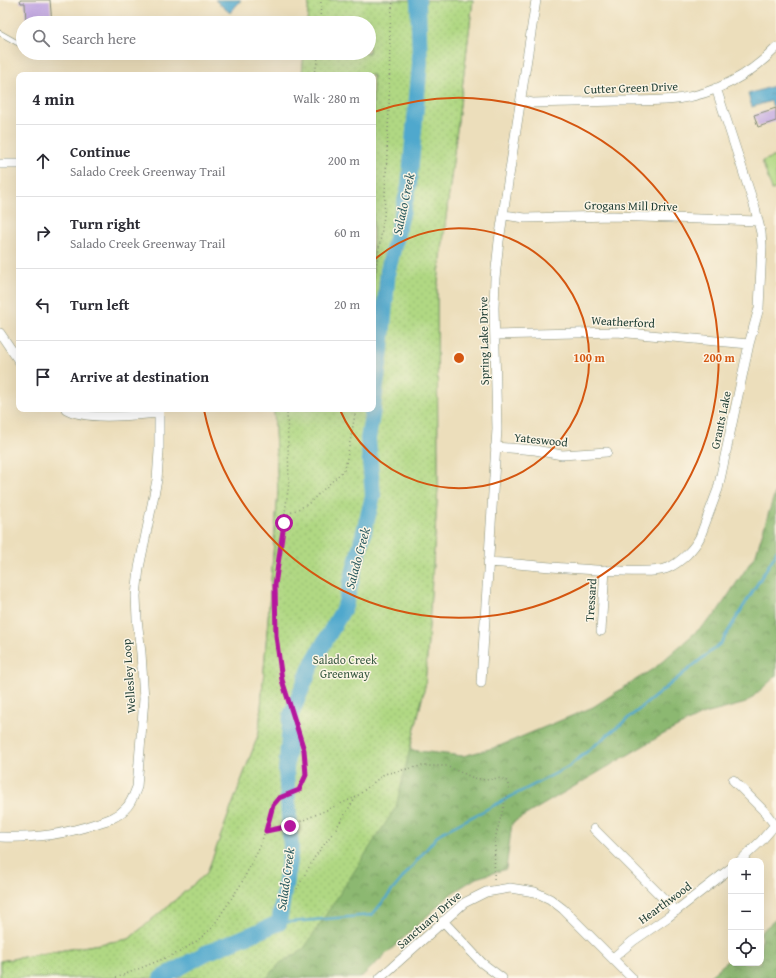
<!DOCTYPE html>
<meta charset="utf-8">
<style>
body{margin:0;font-family:"Gentium Book Plus",serif;background:#f2f2f3;color:#2b2b33}
.controls{position:absolute;right:12px;bottom:12px;display:grid;overflow:hidden;border-radius:8px;box-shadow:0 4px 16px #0002}
.controls button{width:36px;height:36px;display:grid;place-items:center;padding:0;border:0;border-bottom:1px solid #e1e1e2;background:#fff;color:#2b2b33;font:20px sans-serif}
.stop{position:absolute;width:12px;height:12px;margin:-9px;border:3px solid #b5179e;border-radius:50%;background:#fff}
.stop.end{background:#b5179e;border-color:#fff;box-shadow:0 1px 4px #0008}
.list{margin:0;padding:0;list-style:none}
h2{display:flex;justify-content:space-between;align-items:center;height:52px;margin:0;padding:0 16px;font-size:17px}
h2 small{font-size:13px;font-weight:400;color:#7c7c81}
.list li{display:grid;grid-template-columns:26px 1fr auto;gap:12px;align-items:center;box-sizing:border-box;height:72px;padding:0 16px;border-top:1px solid #e1e1e2}
.list b{display:block;font-size:15px;white-space:nowrap}
.list p{margin:0;font-size:13px;white-space:nowrap;color:#7c7c81}
.list em{font-size:13px;font-style:normal;color:#7c7c81}
.icon{flex:none;width:22px;height:22px;fill:none;stroke:currentColor;stroke-width:2;stroke-linecap:round;stroke-linejoin:round}
.map{position:relative;flex:none;width:776px;height:978px;overflow:hidden}
.search{position:absolute;background:#fff;box-shadow:0 4px 16px #0002;left:16px;top:16px;width:360px;height:44px;display:flex;align-items:center;gap:10px;box-sizing:border-box;padding:0 14px;border-radius:22px;color:#7c7c81;font-size:15px}
.panel{position:absolute;background:#fff;box-shadow:0 4px 16px #0002;left:16px;top:72px;width:360px;height:340px;border-radius:8px}
.map>svg:first-child{display:block}
.green{fill:#b0d883;stroke:#688a5c}
.forest{fill:url(#forest-crowns);stroke:#567a52}
.park{fill:url(#park-dots);stroke:#688a5c}
.water{fill:url(#water-ripples);stroke:#387280}
.lines{fill:none;stroke-linecap:round;stroke-linejoin:round}
.stream{stroke:#50a8cd;stroke-width:2.5}
.river{stroke:#50a8cd;stroke-width:16}
.building{fill:#bea3e1}
.lane-casing{stroke:#868e78;stroke-width:6}
.street-casing{stroke:#868e78;stroke-width:10}
.path{stroke:#868e78;stroke-width:1.5;stroke-dasharray:1 3;stroke-linecap:butt}
.lane{stroke:#fff;stroke-width:4.5}
.street{stroke:#fff;stroke-width:9}
.route{stroke:#b5179e;stroke-width:5}
.ring{fill:none;stroke:#d45610;stroke-width:2}
.labels{text-anchor:middle;stroke-width:3;stroke-linejoin:round;paint-order:stroke}
.street-label{font-size:12px;fill:#1f3d34;stroke:#fcf5e5}
.park-label{font-size:12px;fill:#3c5c44;stroke:#fcf5e5}
.water-label{font-size:13px;font-style:italic;fill:#2e5d62;stroke:#fcf5e5}
.centre{fill:#d45610;stroke:#fcf5e5;stroke-width:2}
.ring-label{font-size:12px;text-anchor:middle;font-weight:bold;fill:#d45610;stroke:#fcf5e5;stroke-width:3;stroke-linejoin:round;paint-order:stroke}
</style>
<div class="map">
<svg width="776" height="978" viewBox="0 0 776 978">
<defs>
<pattern id="forest-crowns" width="20" height="18" patternUnits="userSpaceOnUse"><rect width="20" height="18" fill="#8cb871"/><path d="M2 6a3 3 0 1 1 6 0M12 15a3 3 0 1 1 6 0" fill="none" stroke="#72975e"/></pattern>
<pattern id="park-dots" width="8" height="8" patternUnits="userSpaceOnUse"><rect width="8" height="8" fill="#b0d883"/><path d="M2 2h.1M6 6h.1" fill="none" stroke="#97ba72" stroke-width="1.8" stroke-linecap="round"/></pattern>
<pattern id="water-ripples" width="26" height="14" patternUnits="userSpaceOnUse"><rect width="26" height="14" fill="#50a8cd"/><path d="M2 4q2-2 4 0t4 0M15 11q2-2 4 0t4 0" fill="none" stroke="#428aa7"/></pattern>
</defs>
<rect width="100%" height="100%" fill="#fcf5e5"/>
<filter id="ink" filterUnits="userSpaceOnUse"><feTurbulence type="fractalNoise" baseFrequency=".025" numOctaves="2"/><feDisplacementMap in="SourceGraphic" scale="8" xChannelSelector="R" yChannelSelector="G"/><feConvolveMatrix kernelMatrix="1 2 1 2 8 2 1 2 1" color-interpolation-filters="sRGB"/></filter>
<filter id="wash" filterUnits="userSpaceOnUse"><feTurbulence type="fractalNoise" baseFrequency=".012" numOctaves="4" result="noise"/><feDisplacementMap in="SourceGraphic" scale="16" xChannelSelector="R" yChannelSelector="G"/><feGaussianBlur stdDeviation="0.9" result="paint"/><feColorMatrix in="noise" values="0 0 0 0 0 0 0 0 0 0 0 0 0 0 0 0 0 1.4 0 .05"/><feComposite in="paint" operator="in"/></filter>
<g filter="url(#wash)">
<rect width="100%" height="100%" fill="#ecdebb"/>
<path class="green" d="M776 156V189L772 190 762 161Z"/>
<path class="forest" d="M309 0H473L437 290 438 487 425 686 410 750 463 756 497 747 593 707 656 667 715 615 756 554 776 489V676L746 703 701 715 660 736 512 823 506 869 476 878 452 893 360 978H0V961L129 939 207 873 259 733 278 492 274 409H373V75H302L304 53H369V23H307Z
M776 919V978H708L731 958V963H761V932Z"/>
<path class="park" d="M309 0H473L437 290 438 487 425 686 396 807 303 950 280 963 267 978H0V961L129 939 207 873 259 733 278 492 274 409H373V75H302L304 53H369V23H307Z"/>
<path class="water" d="M215 0H241L230 13Z
M774 84H776V106L773 107 771 101 752 107 748 94 774 86Z"/>
<g class="lines">
<path class="stream" d="M279 923 372 915 439 834 568 767 721 643 775 555 776 551"/>
<path class="river" d="M373 407 381 350 388 270 409 186 420 63 418 0
M161 978 206 953 279 923 291 848 286 770 291 715 312 664 345 606 373 496 368 439 373 409"/>
</g>
<g id="blocks">
<path class="building" d="M20 0H50L52 23H26L25 3H21Z
M776 108V121L758 127 754 115Z"/>
</g>
</g>
<g filter="url(#ink)">
<use href="#blocks" fill-opacity="0" stroke="#868e78" stroke-width="1"/>
<g class="lines">
<defs>
<path id="lane" d="M0 33 23 46"/>
<path id="street" d="M521 100 533 103C561 102 588 102 616 101 636 101 657 101 677 99 715 94 750 75 776 48
M0 164H19
M504 215 525 218 613 216 758 221
M0 333 19 361
M495 335 617 332 749 344
M66 409C86 421 136 415 159 413
M495 447 535 450 562 455 607 452
M488 562C533 565 578 570 622 571 637 571 654 573 668 568 681 562 694 549 700 537L718 489 749 344 759 308 762 246 761 233 755 208 716 88
M601 631 605 570
M481 683 497 429 494 308 495 278 499 241 536 0
M733 780 764 811 775 825 761 841 740 861
M594 829 676 911
M0 837C36 838 63 835 98 823 108 820 118 817 125 809 131 804 134 795 137 787L144 699 141 653 137 619 136 596 139 568 157 480 159 451V409
M443 921 482 963 502 978
M613 958 633 941 668 917 731 868
M380 978 464 903 486 892 510 888 535 892 550 899 563 909 632 978"/>
</defs>
<use href="#lane" class="lane-casing"/>
<use href="#street" class="street-casing"/>
<path class="path" d="M320 23 321 0
M313 75 316 67 319 53
M373 287 384 216 389 110 390 27 393 0
M284 516 308 504 345 469 356 409
M266 831 290 826 356 797
M297 889 314 858 335 830 356 797 384 774 421 766H446L474 778 486 780 498 778 506 780 509 787 495 839 494 882
M116 978 180 952 198 940 212 928 241 884 260 847 273 805 279 798 299 790 306 775 304 750 282 680 276 636 275 585 289 483 287 409"/>
<use href="#lane" class="lane"/>
<use href="#street" class="street"/>
</g>
</g>
<g class="lines" filter="url(#ink)">
<path class="route" d="M284 523 275 585 276 636 282 680 304 750 306 775 299 790 279 798 273 805 266 831 290 826"/>
</g>
<g class="ring">
<path d="M374 260A130 130 0 1 1 340 410"/>
<path d="M374 112A260 260 0 1 1 204 410"/>
</g>
<g class="labels">
<g class="street-label">
<text transform="translate(631 88) rotate(-2)" y="4">Cutter Green Drive</text>
<text transform="translate(631 206) rotate(1)" y="4">Grogans Mill Drive</text>
<text transform="translate(623 322) rotate(3)" y="4">Weatherford</text>
<text transform="translate(484 341) rotate(-91)" y="4">Spring Lake Drive</text>
<text transform="translate(721 420) rotate(-78)" y="4">Grants Lake</text>
<text transform="translate(541 440) rotate(6)" y="4">Yateswood</text>
<text transform="translate(591 600) rotate(-86)" y="4">Tressard</text>
<text transform="translate(129 676) rotate(-94)" y="4">Wellesley Loop</text>
<text transform="translate(665 903) rotate(-36)" y="4">Hearthwood</text>
<text transform="translate(429 920) rotate(-41)" y="4">Sanctuary Drive</text>
</g>
<g class="park-label">
<text x="345" y="664">Salado Creek<tspan x="345" dy="14">Greenway</tspan></text>
</g>
<g class="water-label">
<text transform="translate(403 204) rotate(-78)" y="5">Salado Creek</text>
<text transform="translate(357 558) rotate(-75)" y="5">Salado Creek</text>
<text transform="translate(285 879) rotate(-82)" y="5">Salado Creek</text>
</g>
</g>
<circle cx="459" cy="358" r="6" class="centre"/>
<g class="ring-label">
<text x="589" y="362">100 m</text>
<text x="719" y="362">200 m</text>
</g>
</svg>
<div class="controls">
<button>+</button>
<button>−</button>
<button><svg class="icon" aria-label="locate" viewBox="0 0 24 24"><circle cx="12" cy="12" r="6"/><path d="M12 2v4M12 18v4M2 12h4M18 12h4"/></svg></button>
</div>
<div class="stop" style="left:284px;top:523px"></div>
<div class="stop end" style="left:290px;top:826px"></div>
<div class="search"><svg class="icon" aria-label="search" viewBox="0 0 24 24"><circle cx="10" cy="10" r="6"/><path d="M15 15l6 6"/></svg>Search here</div>
<section class="panel">
<h2>4 min<small>Walk · 280 m</small></h2>
<ul class="list">
<li><svg class="icon" aria-label="ahead" viewBox="0 0 24 24"><path d="M12 20V5M6 11l6-6 6 6"/></svg><div><b>Continue</b><p>Salado Creek Greenway Trail</p></div><em>200 m</em></li>
<li><svg class="icon" aria-label="right" viewBox="0 0 24 24"><path d="M7 20v-9h11M14 6l5 5-5 5"/></svg><div><b>Turn right</b><p>Salado Creek Greenway Trail</p></div><em>60 m</em></li>
<li><svg class="icon" aria-label="left" viewBox="0 0 24 24"><path d="M17 20v-9H6M10 6l-5 5 5 5"/></svg><div><b>Turn left</b></div><em>20 m</em></li>
<li><svg class="icon" aria-label="arrive" viewBox="0 0 24 24"><path d="M6 21V4h12l-3 4 3 4H6"/></svg><div><b>Arrive at destination</b></div></li>
</ul>
</section>
</div>
